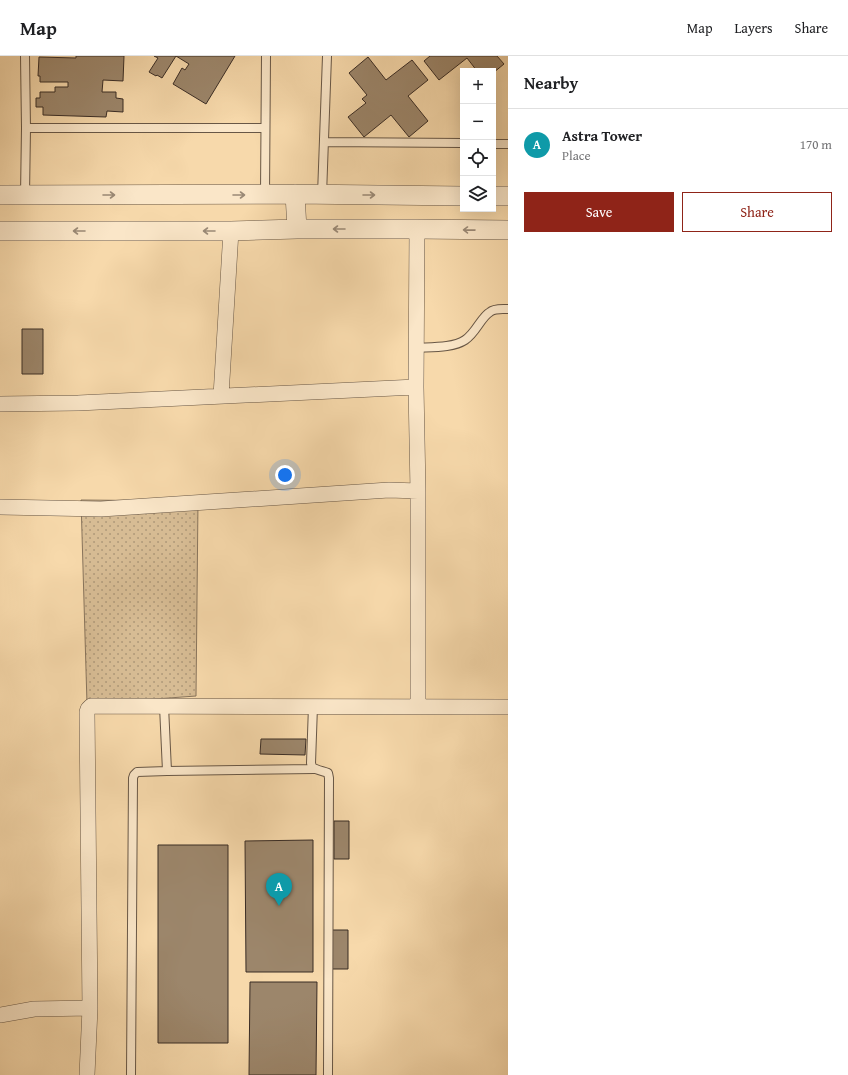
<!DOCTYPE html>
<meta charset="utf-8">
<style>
body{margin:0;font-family:"Gentium Book Plus",serif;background:#f6f6f6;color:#202124}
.controls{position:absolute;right:12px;top:12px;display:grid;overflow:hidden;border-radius:0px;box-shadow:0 4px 16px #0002}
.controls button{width:36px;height:36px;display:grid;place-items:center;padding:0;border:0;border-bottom:1px solid #e0e0e0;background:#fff;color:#202124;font:20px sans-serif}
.you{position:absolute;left:285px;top:419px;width:14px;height:14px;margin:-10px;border:3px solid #fff;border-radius:50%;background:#1a73e8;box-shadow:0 0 0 6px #1a73e833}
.badge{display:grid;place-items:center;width:26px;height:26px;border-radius:50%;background:#8f2418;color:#fff;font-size:13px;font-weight:700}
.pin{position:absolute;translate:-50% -33px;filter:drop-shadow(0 1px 2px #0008)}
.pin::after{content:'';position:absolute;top:21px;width:14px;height:12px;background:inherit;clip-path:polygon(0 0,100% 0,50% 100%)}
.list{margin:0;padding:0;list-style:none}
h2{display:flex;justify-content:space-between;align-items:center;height:52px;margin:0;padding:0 16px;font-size:17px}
h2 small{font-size:13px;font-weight:400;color:#757577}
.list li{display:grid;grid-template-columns:26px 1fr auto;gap:12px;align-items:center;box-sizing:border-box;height:72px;padding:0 16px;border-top:1px solid #e0e0e0}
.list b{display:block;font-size:15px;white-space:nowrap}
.list p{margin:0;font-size:13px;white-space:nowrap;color:#757577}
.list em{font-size:13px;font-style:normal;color:#757577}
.actions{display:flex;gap:8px;padding:12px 16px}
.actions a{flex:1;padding:9px 0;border:1px solid #8f2418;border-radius:0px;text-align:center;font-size:14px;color:#8f2418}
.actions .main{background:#8f2418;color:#fff}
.icon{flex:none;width:22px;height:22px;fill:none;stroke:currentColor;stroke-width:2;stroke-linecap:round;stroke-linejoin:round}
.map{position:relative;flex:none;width:508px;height:1019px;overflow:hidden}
header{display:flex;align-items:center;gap:24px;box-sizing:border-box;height:56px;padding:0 20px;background:#fff;border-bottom:1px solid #e0e0e0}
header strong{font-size:19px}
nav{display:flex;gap:22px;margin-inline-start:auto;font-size:14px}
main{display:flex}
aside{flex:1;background:#fff}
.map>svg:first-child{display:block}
.park{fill:url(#park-dots);stroke:#88745c}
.building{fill:#9c866b;stroke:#392c25}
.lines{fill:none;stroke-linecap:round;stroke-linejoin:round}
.service-casing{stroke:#685746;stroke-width:10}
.minor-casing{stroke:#685746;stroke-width:16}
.tertiary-casing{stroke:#685746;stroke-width:20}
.service{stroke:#fae6c8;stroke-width:8}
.minor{stroke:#fae6c8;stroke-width:15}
.tertiary{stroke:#fae6c8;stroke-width:19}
.oneway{stroke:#9a8976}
</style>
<header>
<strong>Map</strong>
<nav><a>Map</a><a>Layers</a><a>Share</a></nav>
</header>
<main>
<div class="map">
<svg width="508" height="1019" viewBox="0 0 508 1019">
<defs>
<pattern id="park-dots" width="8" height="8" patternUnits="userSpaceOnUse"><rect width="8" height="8" fill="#d7bc94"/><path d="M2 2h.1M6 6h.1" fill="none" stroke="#af9979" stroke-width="1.8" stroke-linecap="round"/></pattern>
</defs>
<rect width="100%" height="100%" fill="#f7d9ab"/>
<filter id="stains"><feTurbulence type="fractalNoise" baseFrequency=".005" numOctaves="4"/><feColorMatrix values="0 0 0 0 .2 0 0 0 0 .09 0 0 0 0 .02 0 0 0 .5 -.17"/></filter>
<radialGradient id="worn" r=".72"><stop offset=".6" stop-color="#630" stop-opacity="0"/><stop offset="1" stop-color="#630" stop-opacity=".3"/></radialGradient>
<path class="park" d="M81 444 198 445 196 640 87 648Z"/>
<path class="building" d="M76 0H124L123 25 103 24 102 36H116V42L123 43V56L107 55 106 61 43 59V51H36V42H40V36H55V31H68V26H40V20H38L39 1 76 2Z
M154 0H235L206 48 173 28 182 12 185 14 189 8 176 0 162 22 157 19 156 20 149 16 158 2Z
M430 0H497L504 8 493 17V15H477L467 2 439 24 424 5Z
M368 1 386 24 412 4 428 24 408 40 428 65 409 81 391 59 364 81 348 61 366 47 362 43 367 39 349 17Z
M22 273H43V318H22Z
M261 683H306L305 699 260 698Z
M334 765H349V803H334Z
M313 784V916H246L245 785Z
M158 789H228V987H158Z
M331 874H348V913H331Z
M250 926H317L316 1019H249Z"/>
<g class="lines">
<defs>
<path id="service" d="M26 72H265
M324 86 463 87
M493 88H508
M265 138 266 0
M25 139 26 72 25 0
M322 139 327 0
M416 292C431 291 453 292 465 284 476 277 481 261 490 256 494 252 503 253 508 253
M313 650 311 707 312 711C316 714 323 715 328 717L329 722 328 1019
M167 715 314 713
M131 1019 133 722 134 719 137 716 167 715 164 650"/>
<path id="minor" d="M417 173 416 331 418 435V651
M221 340 231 175
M0 348 78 347 416 331
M0 451 101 453 389 434 418 435
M0 959 34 953 90 952
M87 1019 90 952 87 656 88 653 91 650 508 651"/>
<path id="tertiary" d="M295 138 297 173
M0 139 295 138 463 140
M493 140H508
M0 175H231L297 173H417L508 174"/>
</defs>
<use href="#service" class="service-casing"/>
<use href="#minor" class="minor-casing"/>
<use href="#tertiary" class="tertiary-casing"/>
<use href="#service" class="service"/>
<use href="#minor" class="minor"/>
<use href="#tertiary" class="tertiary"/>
</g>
<defs><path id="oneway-shaft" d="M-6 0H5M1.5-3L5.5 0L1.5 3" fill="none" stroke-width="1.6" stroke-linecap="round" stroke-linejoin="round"/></defs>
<g class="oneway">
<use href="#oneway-shaft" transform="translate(109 139)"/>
<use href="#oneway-shaft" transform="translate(239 139)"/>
<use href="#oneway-shaft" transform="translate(369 139)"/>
<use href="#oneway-shaft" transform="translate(339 173) rotate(180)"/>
<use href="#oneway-shaft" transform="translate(469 174) rotate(-179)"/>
<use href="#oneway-shaft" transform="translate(79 175) rotate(180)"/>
<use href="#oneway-shaft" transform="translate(209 175) rotate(180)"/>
</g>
<rect width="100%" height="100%" filter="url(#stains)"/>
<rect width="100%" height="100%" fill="url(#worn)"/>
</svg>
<div class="controls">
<button>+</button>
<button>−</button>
<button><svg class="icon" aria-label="locate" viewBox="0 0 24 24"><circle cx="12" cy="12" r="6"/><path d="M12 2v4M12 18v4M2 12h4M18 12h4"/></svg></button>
<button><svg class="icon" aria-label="layers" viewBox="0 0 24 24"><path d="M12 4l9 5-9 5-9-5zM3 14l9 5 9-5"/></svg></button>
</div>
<div class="you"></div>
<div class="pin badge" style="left:279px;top:850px;background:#0f9aa8">A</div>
</div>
<aside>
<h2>Nearby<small></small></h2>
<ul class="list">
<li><span class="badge" style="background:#0f9aa8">A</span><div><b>Astra Tower</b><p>Place</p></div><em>170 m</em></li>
</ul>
<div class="actions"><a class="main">Save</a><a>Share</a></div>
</aside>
</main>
